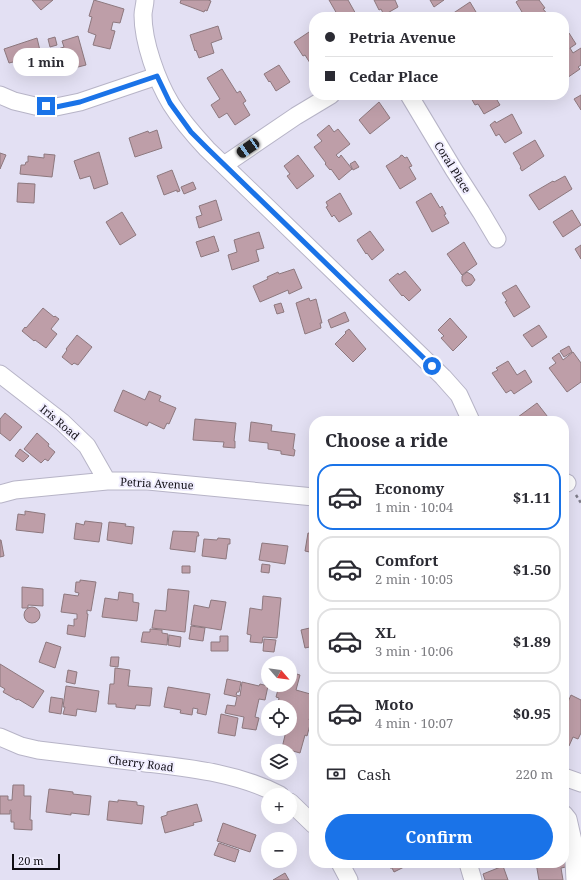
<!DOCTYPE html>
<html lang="en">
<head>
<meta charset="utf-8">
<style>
	body { margin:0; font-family:"Noto Serif",serif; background:#f2f2f3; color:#2b2b33; height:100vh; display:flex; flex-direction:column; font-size:15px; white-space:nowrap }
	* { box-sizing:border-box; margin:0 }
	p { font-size:13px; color:#7c7c81 }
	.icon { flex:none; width:22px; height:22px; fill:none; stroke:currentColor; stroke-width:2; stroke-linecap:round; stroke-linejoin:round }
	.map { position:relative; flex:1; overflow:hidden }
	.panel { position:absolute; left:309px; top:416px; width:260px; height:452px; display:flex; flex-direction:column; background:#fff; border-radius:16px; box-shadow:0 4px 16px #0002 }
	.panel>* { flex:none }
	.guide { position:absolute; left:309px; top:12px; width:260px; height:88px; border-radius:16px; box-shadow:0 4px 16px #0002; display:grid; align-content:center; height:88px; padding:0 16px; background:#fff }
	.needle { width:26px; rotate:118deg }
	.controls { position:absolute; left:261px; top:656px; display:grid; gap:8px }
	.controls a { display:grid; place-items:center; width:36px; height:36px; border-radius:50%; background:#fff; box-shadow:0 4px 16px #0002; font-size:20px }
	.scale { position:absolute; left:12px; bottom:10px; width:48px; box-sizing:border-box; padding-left:4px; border:2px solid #0f0d14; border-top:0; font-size:11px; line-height:14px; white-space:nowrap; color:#0f0d14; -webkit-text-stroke:3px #f0edfe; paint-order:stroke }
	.end { position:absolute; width:18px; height:18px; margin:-9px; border:5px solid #1a73e8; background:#fff; box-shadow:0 0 0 2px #fff }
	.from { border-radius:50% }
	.bubble { position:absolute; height:28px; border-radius:14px; background:#fff; box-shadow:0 4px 16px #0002; font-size:13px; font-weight:700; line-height:28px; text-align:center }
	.car { position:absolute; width:12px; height:24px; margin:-12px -6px; border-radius:5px; box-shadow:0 0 3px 1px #0007; background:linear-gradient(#222 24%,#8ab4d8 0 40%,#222 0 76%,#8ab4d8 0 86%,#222 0) }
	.guide b { display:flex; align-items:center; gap:14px; height:38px; font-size:15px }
	.guide b+b { border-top:1px solid #e1e1e2 }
	.guide i { width:10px; height:10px; background:#2b2b33 }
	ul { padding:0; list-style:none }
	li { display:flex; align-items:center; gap:12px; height:66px; margin:0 8px 6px; padding:0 8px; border:2px solid #e1e1e2; border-radius:16px }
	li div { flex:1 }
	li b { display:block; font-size:15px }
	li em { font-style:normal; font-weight:700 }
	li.selected { border-color:#1a73e8 }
	li>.icon { width:36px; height:36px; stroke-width:1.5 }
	h2 { padding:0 16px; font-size:18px; line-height:48px }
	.pay { display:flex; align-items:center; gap:10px; height:44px; padding:0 16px; font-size:15px }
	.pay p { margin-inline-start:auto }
	.cta { display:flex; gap:8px; margin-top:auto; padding:8px 16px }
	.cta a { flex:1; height:46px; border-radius:24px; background:#1a73e8; color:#fff; font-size:16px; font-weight:700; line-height:46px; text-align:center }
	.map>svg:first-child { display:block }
	.building { fill:#be9ea8; stroke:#8d787e }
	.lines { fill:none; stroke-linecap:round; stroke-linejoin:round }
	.minor-casing { stroke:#b7b4c7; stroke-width:19 }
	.path { stroke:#7c7a87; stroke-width:2.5; stroke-dasharray:3 3; stroke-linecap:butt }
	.minor { stroke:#fff; stroke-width:17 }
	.route { stroke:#1a73e8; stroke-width:5 }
	.labels { text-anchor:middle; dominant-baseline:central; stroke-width:4; stroke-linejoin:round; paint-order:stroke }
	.street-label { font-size:11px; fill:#0f0d14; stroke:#f0edfe }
</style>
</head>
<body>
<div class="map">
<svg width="581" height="880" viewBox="0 0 581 880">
	<rect width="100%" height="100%" fill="#e3e0f3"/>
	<path class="building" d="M32,0H53L41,10Z
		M94,0L124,9L120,23L113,22L111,30L115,31L110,49L93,45L96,35L88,32L92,17L89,16Z
		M181,0H208L211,1L207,11L205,10L204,12L180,3Z
		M329,0H348L357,16L354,17H333L337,14Z
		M374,0H395L398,7L384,15L381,9L379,10Z
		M430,0H444L434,7Z
		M519,0H539L545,8L543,9L550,17H525L516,2Z
		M470,2L479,17H454L452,14Z
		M218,26L222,39L211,43L214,53L199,58L196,50L195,51L190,35Z
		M309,32L314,39V60L310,63L305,55L303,56L294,42Z
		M569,33L576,44L570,48L573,53L581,48V65L578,67L580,69L564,80V37Z
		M78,36L86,65L74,68L73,64L57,69L52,51L64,47L62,41Z
		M55,37L57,45L50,47L48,39Z
		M37,38L43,63L33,66L31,58L14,63L13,62L9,63L4,49Z
		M279,65L290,82L276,91L270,81L269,82L264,74Z
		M222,69L237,93L240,91L246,101L243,103L250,115L235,125L227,113L219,118L211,105L220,99L207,78Z
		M475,95H494L500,105L484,114L478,104L475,105L471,98Z
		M581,95V110L574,99Z
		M379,102L390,118L370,134L359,120Z
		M512,114L522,133L505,143L499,134L496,136L490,125L495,121L496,123Z
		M329,125L334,132L338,129L350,144L336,155L339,158L341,155L352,169L339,180L331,169L330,170L325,164L326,163L314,147L322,141L317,135Z
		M157,130L162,148L135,157L129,138L148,131L149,133Z
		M535,140L544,156L522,171L520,168L521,167L513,153Z
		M99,152L108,184L94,189L90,176L80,179L74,161Z
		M0,153L6,155L0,169Z
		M44,154L55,155L52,177L20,174L21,165H25L26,162H28V156L44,158Z
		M298,155L314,176L297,189L287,176L290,174L284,166Z
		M402,155L405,158L407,157L412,166L409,167L416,179L400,189L386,166L400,157V156Z
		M355,161L359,167L353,170L350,164Z
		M172,170L180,191L177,192V190L164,195L157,176Z
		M565,176L572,189L539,210L529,195L553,181L554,182Z
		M193,182L196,189L184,194L181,187Z
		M18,183L35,184L34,203L17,202Z
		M340,193L352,214L339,222L334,215L332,217L326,207L328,206L326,202Z
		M431,193L440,208L442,206L446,214L444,215L449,223L432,232L416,202Z
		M216,200L222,220L199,228L196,217L202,215L199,206Z
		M572,210L581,225L563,237L553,222Z
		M122,212L136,235L120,245L106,222Z
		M370,231L384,250L372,260L367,253L366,254L357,240Z
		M259,232L264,248L256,250L259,261L232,270L228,255L237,252L234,240Z
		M214,236L219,251L201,257L196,242Z
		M464,242L477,264L462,275L447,254Z
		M581,245V259L575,249Z
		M294,269L302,288L289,294L288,290L260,302L253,286L268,279L267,277L278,272L279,274Z
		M405,271L421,290L409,301L403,295L402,296L389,280L398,273L399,275Z
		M467,272L472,275L475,280L471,285L466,286L462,281V276Z
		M516,285L530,307L514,317L505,302L507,301L502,293Z
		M309,298L310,301L316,299L322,323H320L321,328L305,334L296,303Z
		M281,303L284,312L277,314L274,305Z
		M43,308L54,317L55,316L59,319L51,329L57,334L46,348L35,340L34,341L22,331L25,327L26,328Z
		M345,312L349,321L331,328L328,320Z
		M450,318L467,337L453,351L441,338L444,336L438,330Z
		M539,325L547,337L532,347L523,335Z
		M349,329L366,349L353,362L335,344L346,333L345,332Z
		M77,335L92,347L78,365L74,363L72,365L62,357L67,350L66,349Z
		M569,346L572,352L564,357L560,351Z
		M573,352L581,363V382L567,392L549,368L556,363L552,358L559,353L563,360Z
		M508,361L517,375L525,370L532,382L514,394L511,390L506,393L492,373L498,370L496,368Z
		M123,390L145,400L149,391L161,396L159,401L176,408L169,424L167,423L164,429L149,422L147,426L114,411Z
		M537,403L551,421H521L518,417Z
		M5,413L22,427L10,441L0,433V419Z
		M195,419L236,423L234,441H235V448L223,447L224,442L193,440Z
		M251,422L272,425L271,431L295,434L293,449L295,450L294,456L281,454V451L268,449V443L249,441Z
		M37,433L49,444L48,446L55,452L48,461L45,459L41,463L24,449Z
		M20,449L29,456L23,462L15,456Z
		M25,511L45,514L43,533L16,530L18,514L25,515Z
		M85,521L102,523L99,542L74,539L76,523L84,525Z
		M109,522L126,524L125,526L134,527L132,544L107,540Z
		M173,531L198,532L199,536H197L195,552L170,549Z
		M308,533L314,534V553L305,551Z
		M218,538L230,539V544H228L226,559L202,556L204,539L217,540Z
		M0,540H1L4,556L0,557Z
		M262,543L288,546L285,564L259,560Z
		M262,564L270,565L269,573L261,572Z
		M182,566H190V573H182Z
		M80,580L96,582L91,611L87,610V614H88L85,637L67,634L68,625L74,626V619H77V614L61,612L64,594L78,596L79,593L75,592L76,582H80Z
		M22,587L43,589V606L28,605V608H22Z
		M168,589L189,591L185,632L152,628L155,610L166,611Z
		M119,592L133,594V602L139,603L137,621L102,617L105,598L118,600Z
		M263,596L281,598L277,638L263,637L262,643L250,642L251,635L247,634L250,608L262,610Z
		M211,600L226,602L221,630L191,625L194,605L209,608Z
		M24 615a8 8 0 1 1 16 0a8 8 0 1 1-16 0Z
		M191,626L205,628L203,641L189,639Z
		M314,627V646L305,648L301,630Z
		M150,629L162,630V633L168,634L167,645L141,642L143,632H150Z
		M169,635L181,637L180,647L168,645Z
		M220,636H228V651H211V642H220Z
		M264,639L276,640L274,652L263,651Z
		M46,642L61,647L55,668L39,662Z
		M111,657H119L118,667L110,666Z
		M0,664L44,691L33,708L18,699L17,700L3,692L5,689L0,686Z
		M115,668L130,670L128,686L152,688L150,706L136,705L135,709L116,707V704H108L110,684H114Z
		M68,670L77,672L75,684L66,682Z
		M290,672L300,675L296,690L314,695V703L309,720L311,721L307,736L305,735L300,753L282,748L286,731L283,730V729H290V707H277L279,698L276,697L279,686L290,685Z
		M227,679L241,682L239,692H237L236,695L240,696L242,682L259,686L260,684L268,686L265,700L259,699L255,717L259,718L256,730L242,728L244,717L225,713L227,705L235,706L237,697L224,694Z
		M66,686L99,691L96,712L77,709L76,716L63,714L65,707H63Z
		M168,687L210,694L206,715L197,713L198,709L193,708L192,715L180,713L181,710L164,707Z
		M571,695L581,700V733L578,739L573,737L569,746L564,743V704L566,701L568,702Z
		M51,697L63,699L61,714L49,712Z
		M221,714L238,718L235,736L218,733Z
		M13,785H24V796H31L30,820H32V830L14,829V822H11V810H10V814H0V796H8V800H12Z
		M49,789L73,792V794L91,796L89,815L71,813V815L46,812Z
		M118,800L137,802V805L144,806L142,824L107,820L109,801L118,802Z
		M197,804L202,821L193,823L194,825L165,833L161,817L167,815V812Z
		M223,823L256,835L250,852L217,841Z
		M219,843L239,850L235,862L214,855Z
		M569,856L571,866L561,868L563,880H539L536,863H564V857Z
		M388,863H412L394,872L392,868H390Z
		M503,866L508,880H485L483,874Z
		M285,873L289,880H273Z"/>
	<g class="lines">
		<defs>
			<path id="minor" d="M145,0C145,5 143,10 143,15C143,42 157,81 171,104C181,120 194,135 207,149L443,377L459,395L471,421
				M0,95L14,101L35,106L56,107L80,102L157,76
				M409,95L454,170L481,212L497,239
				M224,165L296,116L331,95
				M0,374L62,422L87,446L107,481
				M564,482L567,483
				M0,494L15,490L66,485L107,481H148L314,497
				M0,737L21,746L38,750C71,754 105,758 138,762C187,768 236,772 280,795
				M564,777L581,783
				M290,802L314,825
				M564,814L568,819L573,841L575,880
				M340,863L349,880
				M468,863L473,880"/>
		</defs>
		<use href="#minor" class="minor-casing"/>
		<path class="path" d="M576,495L581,503"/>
		<use href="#minor" class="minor"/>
	</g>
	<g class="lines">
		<path class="route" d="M46,106L56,107L80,102L157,76L170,103L191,132L208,149L432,366"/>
	</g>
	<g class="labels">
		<g class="street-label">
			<text transform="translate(453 167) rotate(58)">Coral Place</text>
			<text transform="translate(60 422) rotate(40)">Iris Road</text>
			<text transform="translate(157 483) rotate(3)">Petria Avenue</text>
			<text transform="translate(141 763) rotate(7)">Cherry Road</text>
		</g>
	</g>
</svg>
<div class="controls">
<a><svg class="needle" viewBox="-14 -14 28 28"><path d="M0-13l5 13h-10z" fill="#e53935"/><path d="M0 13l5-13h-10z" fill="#7c7c81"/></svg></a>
<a><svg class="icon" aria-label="locate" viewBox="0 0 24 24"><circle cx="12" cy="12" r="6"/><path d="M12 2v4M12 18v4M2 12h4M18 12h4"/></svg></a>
<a><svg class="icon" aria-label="layers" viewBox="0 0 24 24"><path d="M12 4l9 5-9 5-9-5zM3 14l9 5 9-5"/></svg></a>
<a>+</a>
<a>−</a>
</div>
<div class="scale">20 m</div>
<i class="end from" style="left:432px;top:366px"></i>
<i class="end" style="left:46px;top:106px"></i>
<div class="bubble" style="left:13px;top:48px;width:66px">1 min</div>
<i class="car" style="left:248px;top:148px;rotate:236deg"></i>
<div class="guide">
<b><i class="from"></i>Petria Avenue</b>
<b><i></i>Cedar Place</b>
</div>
<section class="panel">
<h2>Choose a ride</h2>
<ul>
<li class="selected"><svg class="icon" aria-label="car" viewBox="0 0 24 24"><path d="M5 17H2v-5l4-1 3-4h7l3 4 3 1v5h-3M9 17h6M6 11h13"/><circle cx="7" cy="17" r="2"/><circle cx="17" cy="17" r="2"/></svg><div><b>Economy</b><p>1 min · 10:04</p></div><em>$1.11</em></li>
<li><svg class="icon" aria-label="car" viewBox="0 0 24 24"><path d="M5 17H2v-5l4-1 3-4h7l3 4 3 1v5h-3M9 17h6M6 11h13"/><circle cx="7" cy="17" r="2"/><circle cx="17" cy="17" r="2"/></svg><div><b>Comfort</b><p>2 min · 10:05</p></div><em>$1.50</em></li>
<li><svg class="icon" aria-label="car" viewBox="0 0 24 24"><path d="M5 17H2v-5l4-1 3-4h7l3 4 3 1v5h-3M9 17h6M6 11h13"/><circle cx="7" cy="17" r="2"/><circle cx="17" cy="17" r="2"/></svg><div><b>XL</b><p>3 min · 10:06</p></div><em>$1.89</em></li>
<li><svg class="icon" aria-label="car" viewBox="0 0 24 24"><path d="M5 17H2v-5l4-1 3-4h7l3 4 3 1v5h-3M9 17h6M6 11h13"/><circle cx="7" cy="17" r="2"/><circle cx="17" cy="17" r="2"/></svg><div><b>Moto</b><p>4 min · 10:07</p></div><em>$0.95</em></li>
</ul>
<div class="pay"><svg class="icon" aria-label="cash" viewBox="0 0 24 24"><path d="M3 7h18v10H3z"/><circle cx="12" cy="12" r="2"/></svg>Cash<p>220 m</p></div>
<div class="cta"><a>Confirm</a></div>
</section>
</div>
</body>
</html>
